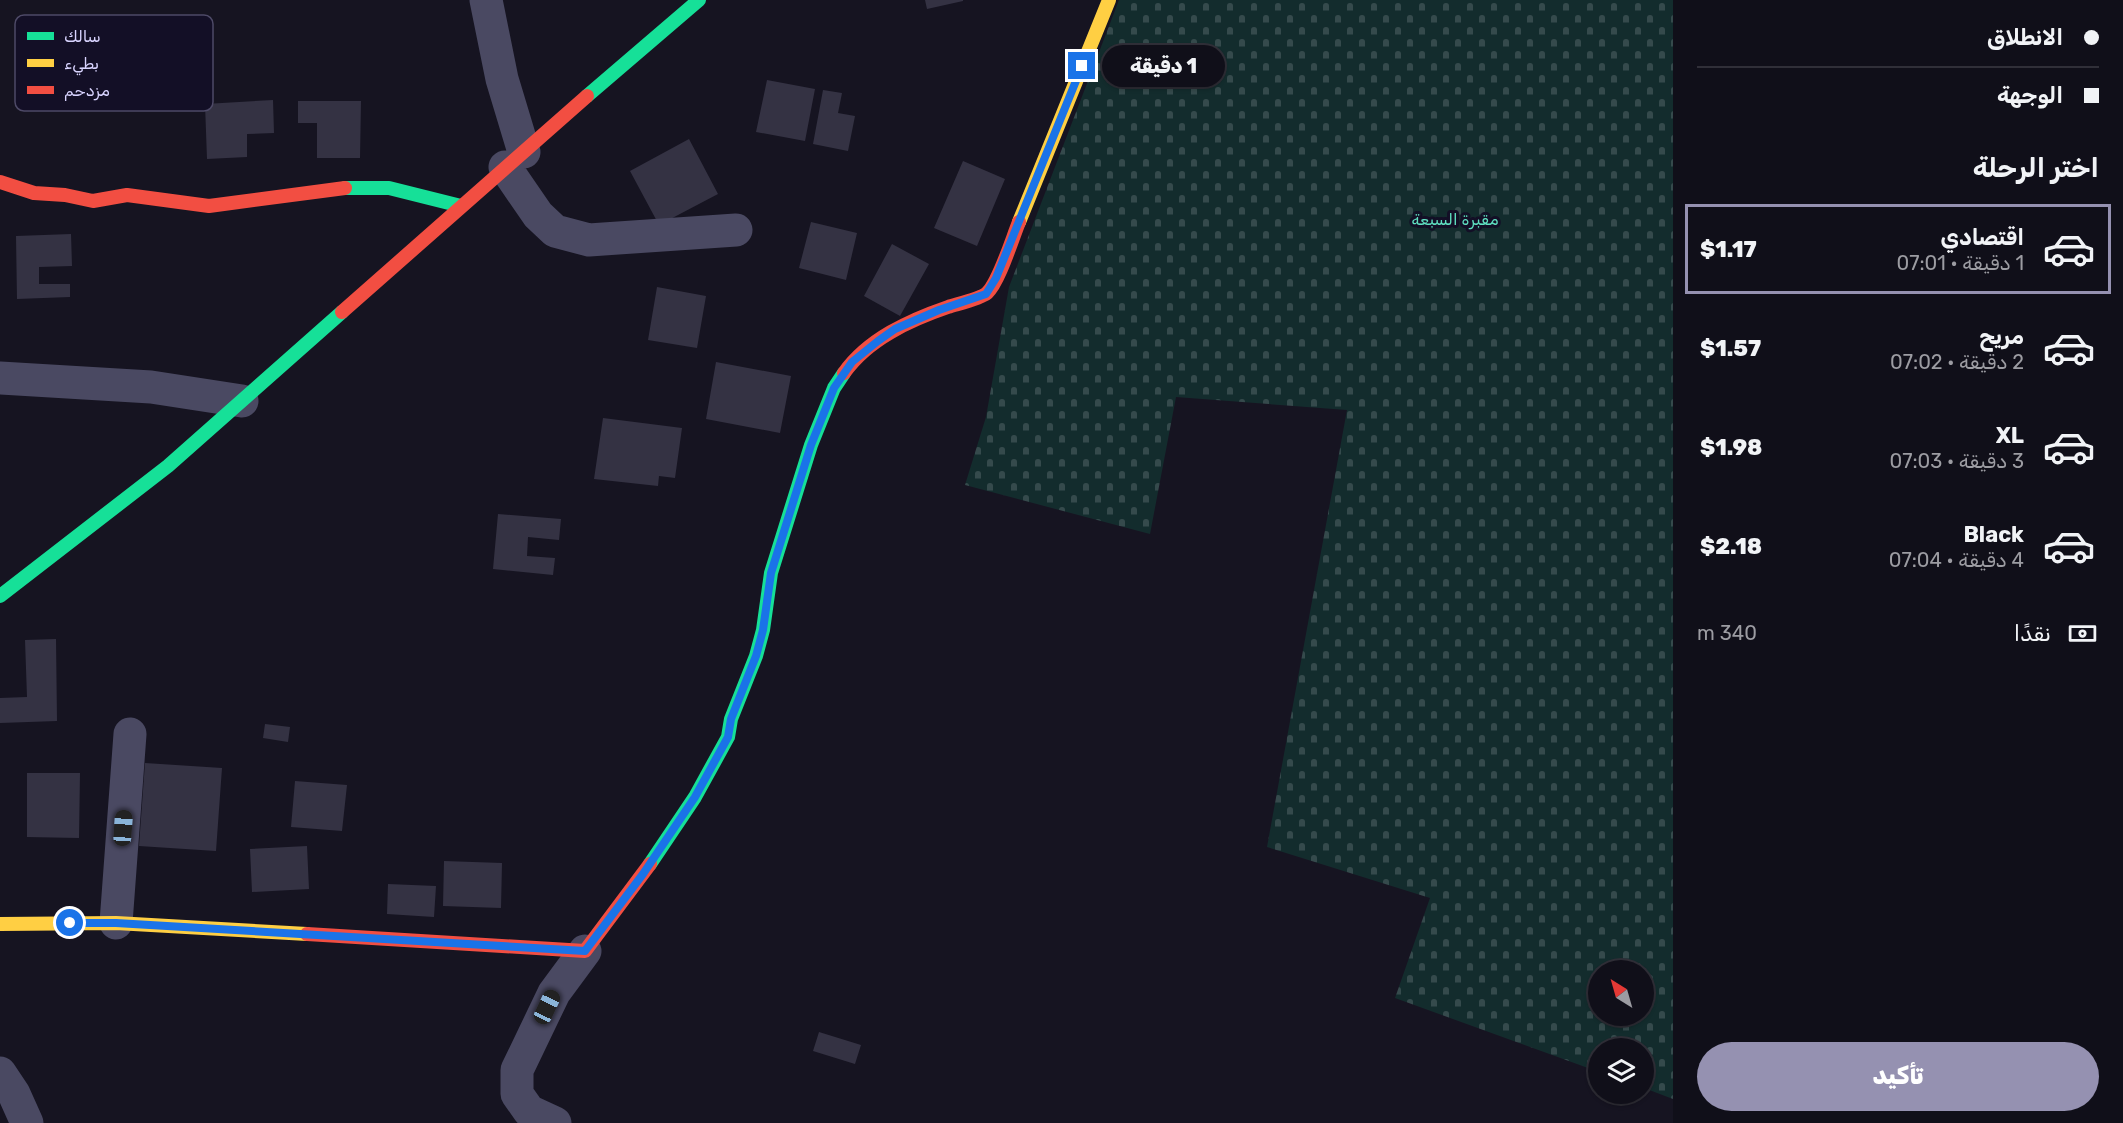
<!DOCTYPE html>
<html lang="ar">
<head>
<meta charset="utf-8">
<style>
	body { margin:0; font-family:Rubik,Cairo,sans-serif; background:#191822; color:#f1f3f6; direction:rtl; height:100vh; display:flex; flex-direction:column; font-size:22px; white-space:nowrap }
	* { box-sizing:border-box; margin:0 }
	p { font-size:20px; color:#9c9ca2 }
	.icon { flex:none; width:33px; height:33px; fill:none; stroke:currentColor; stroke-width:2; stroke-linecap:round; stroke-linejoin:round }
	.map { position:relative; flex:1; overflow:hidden; direction:ltr }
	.sheet { display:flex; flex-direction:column; background:#100f19; width:450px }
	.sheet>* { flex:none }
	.hud { display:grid; align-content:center; height:132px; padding:0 24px; background:#100f19 }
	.needle { width:39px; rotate:323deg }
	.controls { position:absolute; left:1588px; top:960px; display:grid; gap:12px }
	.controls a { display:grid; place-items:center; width:66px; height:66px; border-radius:50%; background:#100f19; box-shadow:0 2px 4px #0004,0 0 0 2px #302f38; font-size:30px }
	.end { position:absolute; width:27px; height:27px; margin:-14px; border:8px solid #1a73e8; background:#fff; box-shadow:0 0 0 3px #fff }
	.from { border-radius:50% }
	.bubble { position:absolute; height:42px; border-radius:21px; background:#100f19; box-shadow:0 2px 4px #0004,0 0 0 2px #302f38; font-size:20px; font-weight:800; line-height:42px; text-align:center; direction:rtl }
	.car { position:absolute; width:18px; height:36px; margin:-18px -9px; border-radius:8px; box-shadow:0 0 4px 2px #0007; background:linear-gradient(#222 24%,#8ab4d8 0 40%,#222 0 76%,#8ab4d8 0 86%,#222 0) }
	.hud b { display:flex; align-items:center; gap:21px; height:57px; font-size:22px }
	.hud b+b { border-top:2px solid #302f38 }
	.hud i { width:15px; height:15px; background:#f1f3f6 }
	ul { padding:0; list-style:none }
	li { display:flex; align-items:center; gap:18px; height:90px; margin:0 12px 9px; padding:0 12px; border:3px solid transparent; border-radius:0px }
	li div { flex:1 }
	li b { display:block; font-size:22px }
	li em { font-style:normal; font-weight:800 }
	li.selected { border-color:#9591b1 }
	li>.icon { width:54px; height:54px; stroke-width:1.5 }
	h2 { padding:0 24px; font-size:27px; line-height:72px }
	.pay { display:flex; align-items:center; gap:15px; height:66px; padding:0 24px; font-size:22px }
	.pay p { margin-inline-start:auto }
	.button { display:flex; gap:12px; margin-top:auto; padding:12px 24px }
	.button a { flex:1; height:69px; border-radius:36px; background:#9591b1; color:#fff; font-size:24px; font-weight:800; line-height:69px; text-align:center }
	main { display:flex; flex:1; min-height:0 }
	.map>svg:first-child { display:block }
	.cemetery { fill:url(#cemetery-stones); fill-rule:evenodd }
	.building { fill:#343243 }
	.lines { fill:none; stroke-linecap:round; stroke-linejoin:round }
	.street { stroke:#4a4962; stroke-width:33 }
	.fast { stroke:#16e098; stroke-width:14 }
	.slow { stroke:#ffcf43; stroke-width:14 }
	.jam { stroke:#f24e42; stroke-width:14 }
	.route { stroke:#1a73e8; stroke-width:8 }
	.labels { text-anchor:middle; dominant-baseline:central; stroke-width:6; stroke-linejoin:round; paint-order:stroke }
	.park-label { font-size:16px; fill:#5fe0c0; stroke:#130f26 }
	.key { fill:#130f26; stroke:#4e4a67; stroke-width:1.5 }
	.key-label { font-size:16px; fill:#d9d4ff }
</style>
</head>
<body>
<main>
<section class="sheet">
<div class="hud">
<b><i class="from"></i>الانطلاق</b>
<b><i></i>الوجهة</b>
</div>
<h2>اختر الرحلة</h2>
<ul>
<li class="selected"><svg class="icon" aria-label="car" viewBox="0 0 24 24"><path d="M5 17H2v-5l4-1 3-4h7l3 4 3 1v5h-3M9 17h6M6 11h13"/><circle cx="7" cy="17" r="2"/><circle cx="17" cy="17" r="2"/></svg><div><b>اقتصادي</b><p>1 دقيقة · 07:01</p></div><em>$1.17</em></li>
<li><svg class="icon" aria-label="car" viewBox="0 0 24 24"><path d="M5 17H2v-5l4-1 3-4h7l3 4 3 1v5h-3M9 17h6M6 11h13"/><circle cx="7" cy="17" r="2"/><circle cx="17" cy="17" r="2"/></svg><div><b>مريح</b><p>2 دقيقة · 07:02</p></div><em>$1.57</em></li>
<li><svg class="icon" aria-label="car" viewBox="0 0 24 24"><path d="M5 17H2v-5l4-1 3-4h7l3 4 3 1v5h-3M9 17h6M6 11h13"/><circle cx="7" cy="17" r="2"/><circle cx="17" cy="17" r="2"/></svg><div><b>XL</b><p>3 دقيقة · 07:03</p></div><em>$1.98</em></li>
<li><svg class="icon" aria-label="car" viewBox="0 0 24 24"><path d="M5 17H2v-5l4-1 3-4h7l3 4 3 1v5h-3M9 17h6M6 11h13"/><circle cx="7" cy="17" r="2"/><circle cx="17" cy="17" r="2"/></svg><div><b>Black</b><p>4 دقيقة · 07:04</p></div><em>$2.18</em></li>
</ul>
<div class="pay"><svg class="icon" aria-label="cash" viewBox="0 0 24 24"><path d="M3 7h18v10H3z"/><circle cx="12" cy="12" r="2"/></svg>نقدًا<p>340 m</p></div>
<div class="button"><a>تأكيد</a></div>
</section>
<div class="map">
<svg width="1673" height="1123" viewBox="0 0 1673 1123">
	<defs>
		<pattern id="cemetery-stones" width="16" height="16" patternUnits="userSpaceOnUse" patternTransform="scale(1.5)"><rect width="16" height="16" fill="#132c2d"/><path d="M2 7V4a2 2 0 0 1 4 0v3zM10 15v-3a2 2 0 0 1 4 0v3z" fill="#354a4c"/></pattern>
	</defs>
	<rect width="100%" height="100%" fill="#161421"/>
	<path class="cemetery" d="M1119,0H1673V1099L1644,1088V1048H1599V1072L1395,998L1430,898L1267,847L1347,410L1176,397L1150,534L965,485L986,417L1009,287ZM1599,970H1644V1016H1599Z"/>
	<path class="building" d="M925,0H963V1L927,9Z
		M767,80L815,89L805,141L756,132Z
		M823,90L842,93L838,113L855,116L848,151L813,144Z
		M273,100L274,133L247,134V157L207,159L205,104Z
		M298,101H361L360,158H317V123H298Z
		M689,139L718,194L659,225L630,171Z
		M963,161L1005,179L977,246L934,228Z
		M811,222L857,233L846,280L799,268Z
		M71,234L72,266L39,267V284H70V297L17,299L16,236Z
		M892,244L929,264L900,316L864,296Z
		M657,287L706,296L697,348L648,340Z
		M716,362L791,376L780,433L706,419Z
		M603,418L682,428L675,478L659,476L658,486L594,479Z
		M498,514L561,519L559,540L528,537L527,556L555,558L553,575L493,569Z
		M56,639L57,721L0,723V698L27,697L25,640Z
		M265,724L290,727L288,742L263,738Z
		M145,763L222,768L216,851L139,846Z
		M27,773H80L79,838L27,837Z
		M295,781L347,785L342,831L291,827Z
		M307,846L309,889L252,892L250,849Z
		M444,861L502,863L501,908L443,906Z
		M388,884L436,886L434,917L387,914Z
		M819,1032L861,1045L855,1064L813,1051Z"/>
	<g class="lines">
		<path class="street" d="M486,0L502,79L524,152
			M505,167L538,215L555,231L589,240L736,230
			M0,378L151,387L242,401
			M116,923L130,734
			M0,1073L14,1094L27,1123
			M555,1123L529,1111L517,1094V1070L554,993L585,951"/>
		<path class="fast" d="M587,96L699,0
			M345,188H389L461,206
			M0,596L168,466L342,312
			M650,864L695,797L728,737L731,719L756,656L763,630L771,573L811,445L834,388L844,373"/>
		<path class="slow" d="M1019,222L1109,0
			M0,924L116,923L307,934"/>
		<path class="jam" d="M0,182L34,193L65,195L93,201L127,195L209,206L345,188
			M342,312L587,96
			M844,373C868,339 910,320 948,307C957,304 980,299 987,293C999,282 1012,239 1019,222
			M307,934L585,951L650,864"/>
	</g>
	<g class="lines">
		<path class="route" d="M70,923H116L585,951L643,874L695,797L728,737L731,719L756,656L763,630L771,573L811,445L834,388L852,362L878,341L895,329L939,310L986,294L996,278L1082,66"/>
	</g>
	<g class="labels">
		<g class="park-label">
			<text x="1455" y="219">مقبرة السبعة</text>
		</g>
	</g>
	<rect x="15" y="15" width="198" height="96" rx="9" class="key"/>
	<rect x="27" y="32" width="27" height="8" fill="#16e098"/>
	<rect x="27" y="59" width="27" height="8" fill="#ffcf43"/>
	<rect x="27" y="86" width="27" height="8" fill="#f24e42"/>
	<g class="key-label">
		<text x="64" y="42">سالك</text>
		<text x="64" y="69">بطيء</text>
		<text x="64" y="96">مزدحم</text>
	</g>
</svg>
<div class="controls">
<a><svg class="needle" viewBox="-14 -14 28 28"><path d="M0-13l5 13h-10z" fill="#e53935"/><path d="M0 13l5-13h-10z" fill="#9c9ca2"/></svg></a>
<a><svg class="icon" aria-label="layers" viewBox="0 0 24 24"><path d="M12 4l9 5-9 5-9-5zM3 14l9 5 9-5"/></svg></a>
</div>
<i class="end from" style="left:70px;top:923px"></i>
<i class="end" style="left:1082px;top:66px"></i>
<div class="bubble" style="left:1102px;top:45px;width:123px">1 دقيقة</div>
<i class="car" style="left:123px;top:828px;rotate:4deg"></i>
<i class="car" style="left:547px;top:1007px;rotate:25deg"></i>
</div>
</main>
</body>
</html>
